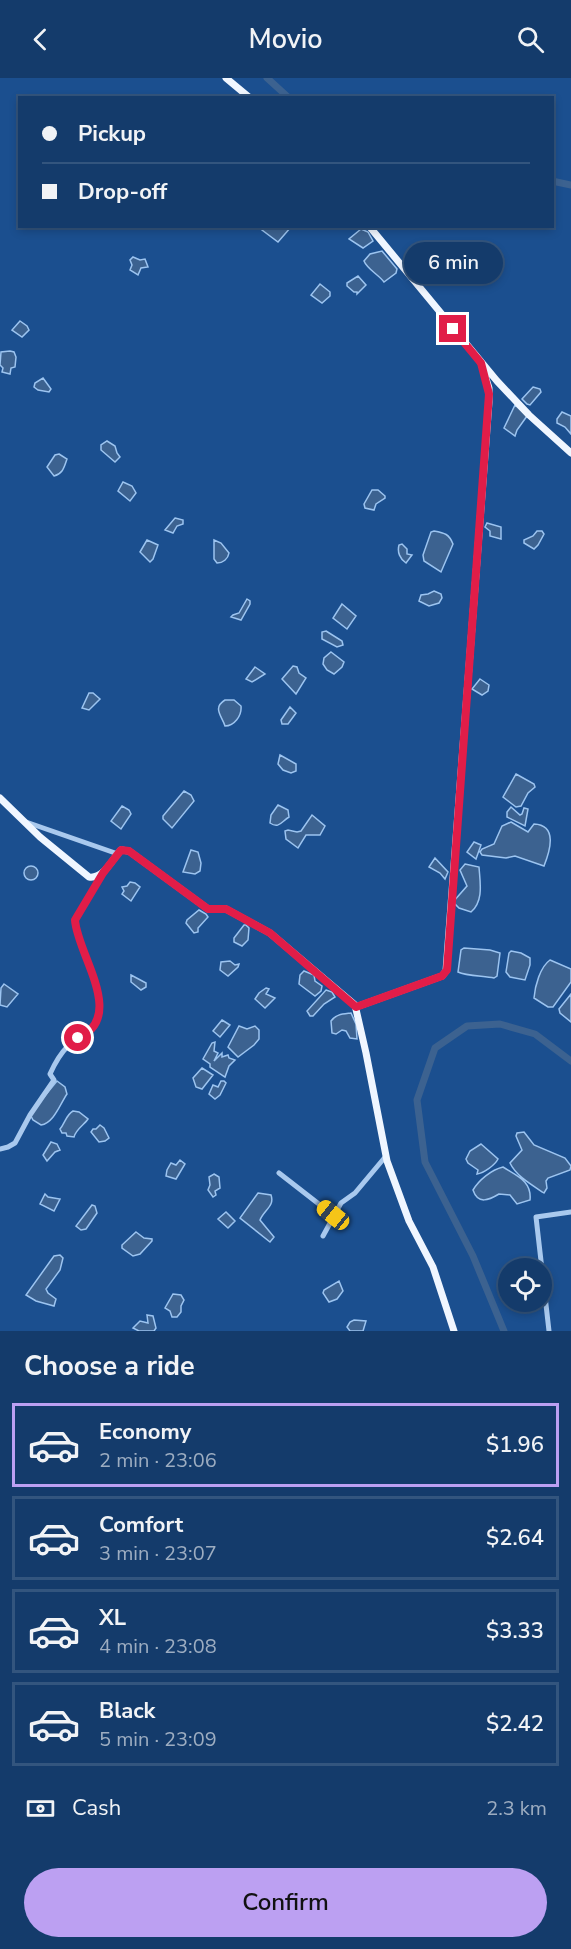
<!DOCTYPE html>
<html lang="en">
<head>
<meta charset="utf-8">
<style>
	body { margin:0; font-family:"Nunito Sans",sans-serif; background:#214673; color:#f1f3f6; height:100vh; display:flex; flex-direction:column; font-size:22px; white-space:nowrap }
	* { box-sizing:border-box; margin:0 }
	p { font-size:20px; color:#9dadc1 }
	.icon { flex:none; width:33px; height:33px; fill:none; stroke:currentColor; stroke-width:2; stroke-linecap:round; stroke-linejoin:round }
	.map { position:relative; height:1253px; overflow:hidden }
	.drawer { display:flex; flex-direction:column; background:#143b6b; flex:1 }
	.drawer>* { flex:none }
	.top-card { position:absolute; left:18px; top:18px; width:536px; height:132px; border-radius:0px; box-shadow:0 3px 9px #0003,0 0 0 2px #33557e; display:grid; align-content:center; height:132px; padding:0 24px; background:#143b6b }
	.buttons { position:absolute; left:498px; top:1180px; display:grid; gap:12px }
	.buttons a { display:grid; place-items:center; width:54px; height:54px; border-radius:50%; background:#143b6b; box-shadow:0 3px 9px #0003,0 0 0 2px #33557e; font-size:30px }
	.end { position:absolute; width:27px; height:27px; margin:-14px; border:8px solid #e11d48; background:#fff; box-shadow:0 0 0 3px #fff }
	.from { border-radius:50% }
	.bubble { position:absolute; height:42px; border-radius:21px; background:#143b6b; box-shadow:0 3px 9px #0003,0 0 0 2px #33557e; font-size:20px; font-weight:600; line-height:42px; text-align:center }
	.car { position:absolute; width:18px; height:36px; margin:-18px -9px; border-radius:8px; box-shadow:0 0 4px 2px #0007; background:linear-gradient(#f5c518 24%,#345 0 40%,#f5c518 0 76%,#345 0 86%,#f5c518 0) }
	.top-card b { display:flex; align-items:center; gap:21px; height:57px; font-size:22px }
	.top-card b+b { border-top:2px solid #33557e }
	.top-card i { width:15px; height:15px; background:#f1f3f6 }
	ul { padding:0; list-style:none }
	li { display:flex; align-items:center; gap:18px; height:84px; margin:0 12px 9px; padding:0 12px; border:3px solid #33557e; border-radius:0px }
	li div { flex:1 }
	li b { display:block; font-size:22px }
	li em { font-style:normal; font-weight:600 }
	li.current { border-color:#bca0f2 }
	li>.icon { width:54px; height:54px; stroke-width:1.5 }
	h2 { padding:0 24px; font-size:27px; line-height:72px }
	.pay { display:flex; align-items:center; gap:15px; height:66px; padding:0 24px; font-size:22px }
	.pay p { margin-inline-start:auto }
	.action { display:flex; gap:12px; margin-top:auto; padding:12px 24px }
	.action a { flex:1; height:69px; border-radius:36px; background:#bca0f2; color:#111; font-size:24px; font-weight:600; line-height:69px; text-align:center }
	header { display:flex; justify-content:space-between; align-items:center; height:78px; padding:0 24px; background:#143b6b; font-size:27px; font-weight:600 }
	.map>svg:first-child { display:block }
	.water { fill:#3c6290; stroke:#9cc4f0; stroke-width:1.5 }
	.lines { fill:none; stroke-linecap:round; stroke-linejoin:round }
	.river { stroke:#3c6290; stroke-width:7 }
	.minor { stroke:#a9c9ee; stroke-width:5 }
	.major { stroke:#f0f6ff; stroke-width:7 }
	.route { stroke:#e11d48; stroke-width:8 }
</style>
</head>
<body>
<header><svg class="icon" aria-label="back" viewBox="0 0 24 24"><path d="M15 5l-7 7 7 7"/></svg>Movio<svg class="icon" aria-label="search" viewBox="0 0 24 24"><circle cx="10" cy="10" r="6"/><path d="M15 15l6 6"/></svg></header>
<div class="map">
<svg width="571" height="1253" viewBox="0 0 571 1253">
	<rect width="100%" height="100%" fill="#1b4f8f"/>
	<path class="water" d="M258,149H291L278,164Z
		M361,151L368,154L373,163L363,170L349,161Z
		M382,173L397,191L396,195L384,204C379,197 367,191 364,183L370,176Z
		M133,179L140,182L145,181L148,189L141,190L138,197L130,192L132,187L130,182Z
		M358,198L366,207L357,216V214H354L347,208V205Z
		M320,206L330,214V218L322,225L311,217Z
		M20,243L27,248L29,252L22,259L12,252Z
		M10,273L14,274L16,279L15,289L11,290L10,296L2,294L3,290L0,287L1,274Z
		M43,300L51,311L49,314L38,312L34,309L35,305Z
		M533,309L540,311L541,314L530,327L527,326L522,321Z
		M515,327L527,338L517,352L515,358L504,350Z
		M562,334L571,338V356L565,349L557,345V341Z
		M107,363L115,368L117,375L120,379L115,384L101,372V367Z
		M59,376L67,381C64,389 63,396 54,398L47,389L55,377Z
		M123,404L132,408L136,415L130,423L118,413Z
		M372,412H378L385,418V420L376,426L374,432L365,430L364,426Z
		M175,440L183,442V446L177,448L173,455L165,452Z
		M487,445L501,449V461L490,458V453L485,449Z
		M434,453C445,455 449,456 453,466L441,494L424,483L423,477L431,454Z
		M537,453H542L544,456L538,467L534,471L524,465V462L533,458Z
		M147,462L158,467L153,481L150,484L140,474Z
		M214,462L221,465L229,475C228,481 223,485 217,485L214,481Z
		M402,466L407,471V476L412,477L406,485C400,481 397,474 399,467Z
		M434,513L441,516L442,520L439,525L429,528L419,523L421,517L428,516Z
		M247,521L250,523V526L241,542L231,539L233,537L239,535Z
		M342,526L356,538L347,551L333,540Z
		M326,553L342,563L343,567L337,569L322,561V554Z
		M331,574L344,584L342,589L334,596L327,592L323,586L324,580Z
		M293,588L297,589L299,595L306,600L296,616L282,601Z
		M255,589L265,596L252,604L246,601Z
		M480,601L489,607L488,613L482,617L472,611Z
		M89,615H93L100,621L89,632L82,630Z
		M225,622H234L241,628C242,638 234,648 225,648C222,638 212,630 225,622Z
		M290,629L296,635L288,646H282L281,642Z
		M280,677L296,686V693L291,695L283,692L278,686Z
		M516,696L534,706L535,709L528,715L521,728L516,729L503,719Z
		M184,713L191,717L194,723L172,750L163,741V738Z
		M278,727L288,732L289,739C281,744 279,751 270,745L271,737Z
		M122,728L129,732L131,736L121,751L111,743Z
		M511,729L520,737L522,736L524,730L528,731L525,748L507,739V734Z
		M312,737L325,748L320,757H306L298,770L286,761L285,753L288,752L297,754L301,753Z
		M511,744L528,754L534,746C558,747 550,773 544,788L515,778L506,780L482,777L480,774L482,771L494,766L502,748Z
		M474,764L481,767L476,781L467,774Z
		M191,772L198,774L201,785L200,793L195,796L183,794Z
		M435,780L448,794L445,801L440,795L429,789Z
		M465,786L479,789C480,804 484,823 471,834L459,830L453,824L467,808L460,792Z
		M24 795a7 7 0 1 1 14 0a7 7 0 1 1-14 0Z
		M130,804L135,805L140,809L131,823L122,816L124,813L122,809L127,808Z
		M199,832L206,836L208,839L198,850V854L194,855L186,845L187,842Z
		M244,847H246L249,850L248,862L242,868L234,864V860Z
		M464,870L490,872L500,875L497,898L494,900C484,898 466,898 458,894L461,872Z
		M511,873L521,875L530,880V887L525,902L510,899L506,894L509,875Z
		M550,882L571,891V904L553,929H548L534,920C535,908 540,889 550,882Z
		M230,883L235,887L239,886L238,889L228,898L220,892L221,884Z
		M304,893L314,897L315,903L322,908L321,913L315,918L299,906L300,897Z
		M131,897L146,905V909L141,912L131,904Z
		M4,906L18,916L7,929L0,927L1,910Z
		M266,910L269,911L266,916L275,920L265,930L255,921L259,915Z
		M326,912L332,914L335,919L324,926L313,938H310L307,933Z
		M571,916V944L560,935L559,931Z
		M351,935L356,946L357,961L350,960L346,953L342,952L336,956L332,955L331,943C336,936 343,936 351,935Z
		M222,942L230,947L220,959L213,953Z
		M239,948L247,951L255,948L259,952V961L254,967L238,979L228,969Z
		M215,964L214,973L218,975L214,983L222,975V979L228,977L229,980L235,982L229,988L225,999L210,989V986L203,981L212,965Z
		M202,990L213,997L202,1011L196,1009L193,1000Z
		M57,1003L65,1009L67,1016C60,1026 54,1045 41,1047L33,1042L30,1036Z
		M221,1003H224L226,1005L220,1017L215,1021L209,1016L213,1007L218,1009Z
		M73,1033L79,1034L88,1041C85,1046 76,1051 74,1059L67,1058L66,1055H62L60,1051C65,1045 66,1037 73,1033Z
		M100,1047L104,1050L109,1060L105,1063L99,1064L91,1054L93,1051H96Z
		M524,1054L534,1067L565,1080L571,1088L570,1092L548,1100L546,1103L547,1110L544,1115C532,1107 516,1098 510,1085L522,1072L516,1058L517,1055Z
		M51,1064L57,1066L60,1072L55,1074L47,1083L43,1077Z
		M481,1066L498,1081C495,1087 484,1095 477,1096L478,1092L468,1085L466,1081L470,1073Z
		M180,1082L185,1086L176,1101L166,1098L167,1092L171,1085L176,1087Z
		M503,1089C517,1098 532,1103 530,1122L517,1126L510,1117L499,1116C489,1122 478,1127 473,1112C479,1102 491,1092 503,1089Z
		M214,1096L219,1099L220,1110L215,1113L216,1117L213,1119L208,1112L210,1107L209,1099Z
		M258,1115L271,1117C275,1128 264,1132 260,1142L274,1159L270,1164L240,1140Z
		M45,1116L48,1119L60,1121L54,1133L40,1126Z
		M92,1127L95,1128L97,1135L86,1151L81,1152L76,1148Z
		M226,1134L235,1143L228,1150L218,1141Z
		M136,1154L144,1160L152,1161V1163L140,1176L133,1178L122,1170V1167Z
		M60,1177L63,1180L60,1192L46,1211L48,1215L56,1221L54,1228L36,1223L26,1217L54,1178Z
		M339,1203L343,1213L337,1221L329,1224L323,1215L324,1212Z
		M173,1216L181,1217L184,1222L181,1228V1234L177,1239H172L170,1233L165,1230Z
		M147,1237L153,1238L156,1250L154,1253H139L133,1250L140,1243L148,1245Z
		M354,1242L366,1243L363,1253H350L347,1249L350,1244Z"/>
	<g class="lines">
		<path class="river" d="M267,0L289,20
			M552,103L571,107
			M504,1253L473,1178L425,1084L417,1022L435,970L467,948L500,946L535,956L571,983"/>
		<path class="minor" d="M26,744L118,776
			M0,1071L8,1069L15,1065L30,1037L54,1002L50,996C54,987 61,975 68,968C77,959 89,957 96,945C111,920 77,869 75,842L102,796
			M279,1095L333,1137
			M323,1158L341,1125L355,1115L386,1078
			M549,1253L536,1139L571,1134"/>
		<path class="major" d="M226,0L250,20
			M369,148L497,303L529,337L571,375
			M0,720L40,759L89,799C104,801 112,781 121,772L129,773L208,831H226L270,855L355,927L366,975L387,1083L409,1143L433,1189L454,1253
			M356,929L442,898L446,893L489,324V310L481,285"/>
	</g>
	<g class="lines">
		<path class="route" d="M78,960C127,939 77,876 75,842L103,795L121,772L129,773L208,831H226L270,855L356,929L442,898L447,892L489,316L481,285L453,251"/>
	</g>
</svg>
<div class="buttons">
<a><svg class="icon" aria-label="locate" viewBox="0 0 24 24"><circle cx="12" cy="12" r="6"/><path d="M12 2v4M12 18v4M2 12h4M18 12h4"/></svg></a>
</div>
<i class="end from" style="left:78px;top:960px"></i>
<i class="end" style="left:453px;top:251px"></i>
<div class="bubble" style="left:404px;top:164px;width:99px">6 min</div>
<i class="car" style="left:333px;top:1137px;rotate:309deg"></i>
<div class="top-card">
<b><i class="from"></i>Pickup</b>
<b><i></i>Drop-off</b>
</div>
</div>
<section class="drawer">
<h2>Choose a ride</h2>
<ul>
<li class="current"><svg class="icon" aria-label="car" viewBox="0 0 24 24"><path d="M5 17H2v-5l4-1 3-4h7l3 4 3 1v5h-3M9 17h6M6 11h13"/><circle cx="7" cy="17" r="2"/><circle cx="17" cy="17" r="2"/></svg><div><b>Economy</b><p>2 min · 23:06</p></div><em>$1.96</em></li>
<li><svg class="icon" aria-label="car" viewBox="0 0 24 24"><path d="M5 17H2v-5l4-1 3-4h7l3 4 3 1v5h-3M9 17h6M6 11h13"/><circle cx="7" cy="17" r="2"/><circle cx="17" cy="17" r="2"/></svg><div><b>Comfort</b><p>3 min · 23:07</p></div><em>$2.64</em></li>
<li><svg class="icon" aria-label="car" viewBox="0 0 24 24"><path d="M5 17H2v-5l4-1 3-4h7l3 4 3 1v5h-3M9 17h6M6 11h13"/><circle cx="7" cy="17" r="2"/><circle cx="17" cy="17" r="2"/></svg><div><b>XL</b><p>4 min · 23:08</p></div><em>$3.33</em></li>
<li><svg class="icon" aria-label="car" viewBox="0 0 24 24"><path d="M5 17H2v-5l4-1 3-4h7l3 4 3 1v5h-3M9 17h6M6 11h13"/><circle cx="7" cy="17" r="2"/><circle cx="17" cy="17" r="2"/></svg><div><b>Black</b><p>5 min · 23:09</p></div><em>$2.42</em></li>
</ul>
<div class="pay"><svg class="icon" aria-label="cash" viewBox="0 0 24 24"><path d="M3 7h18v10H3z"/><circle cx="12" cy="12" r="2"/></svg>Cash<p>2.3 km</p></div>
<div class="action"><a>Confirm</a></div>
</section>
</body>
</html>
